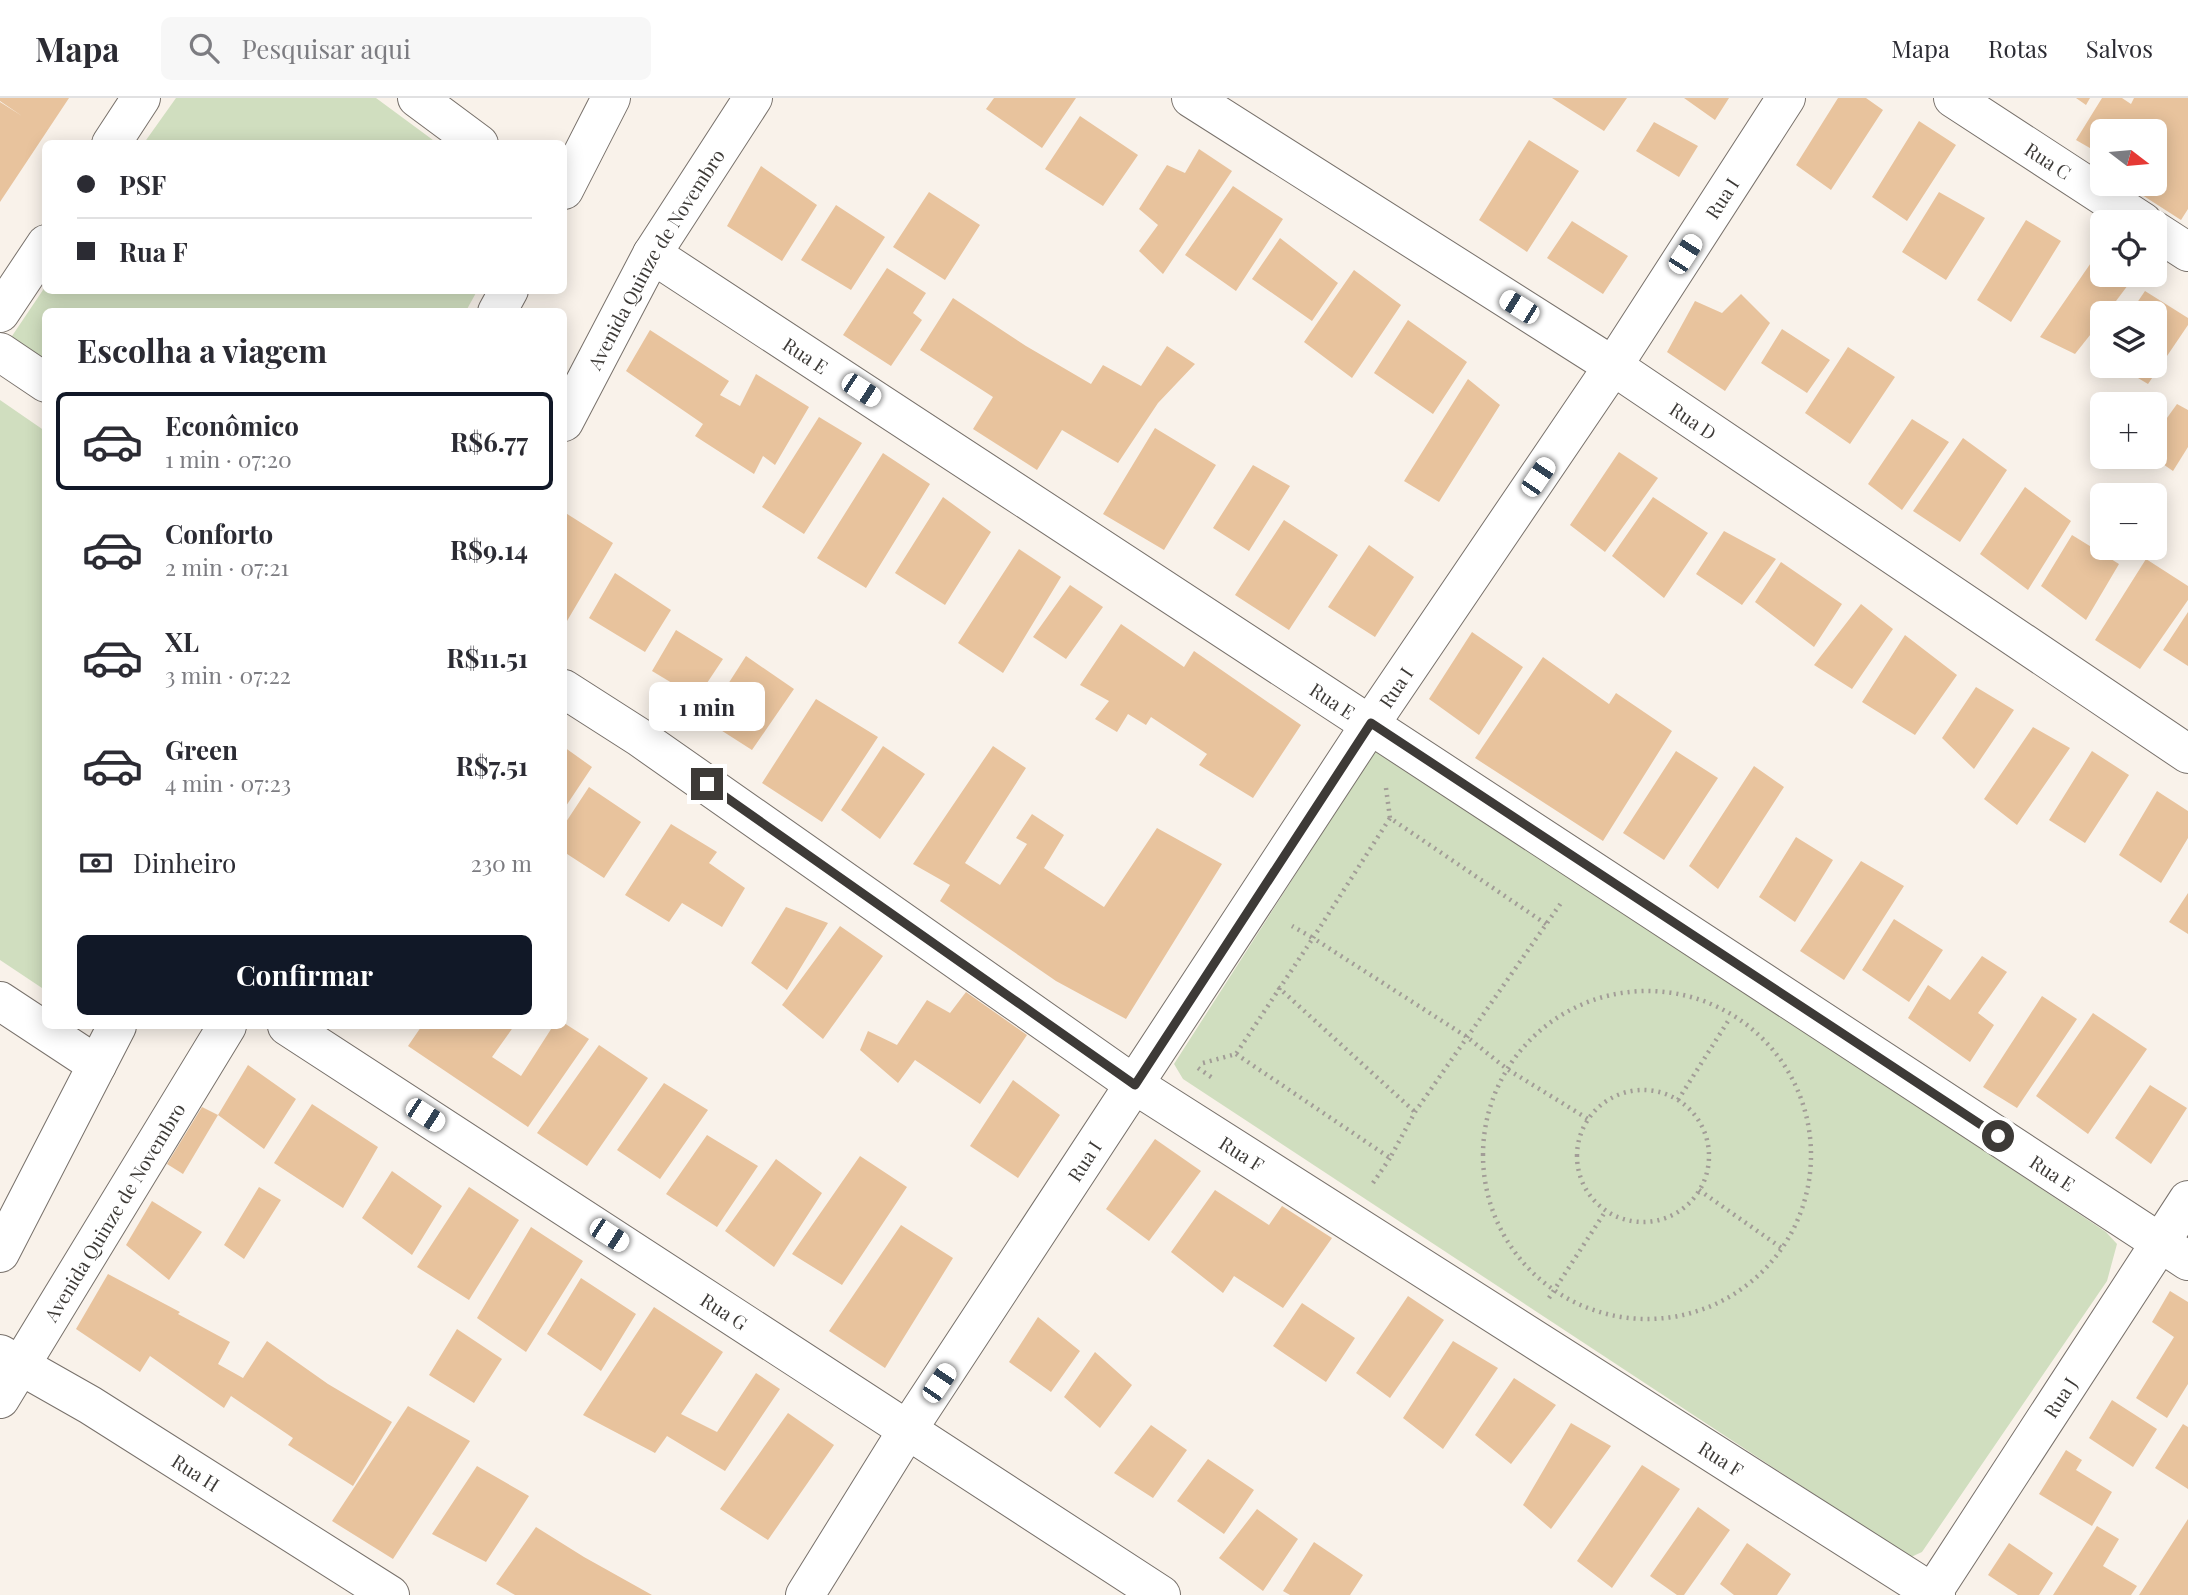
<!DOCTYPE html>
<html lang="pt">
<head>
<meta charset="utf-8">
<style>
	body { margin:0; font-family:"Playfair Display",serif; background:#f7f7f7; color:#2b2b33; height:100vh; display:flex; flex-direction:column; font-size:26px; white-space:nowrap }
	* { box-sizing:border-box; margin:0 }
	p { font-size:23px; color:#7c7c81 }
	.icon { flex:none; width:38px; height:38px; fill:none; stroke:currentColor; stroke-width:2; stroke-linecap:round; stroke-linejoin:round }
	.map { position:relative; flex:1; overflow:hidden }
	.side { position:absolute; left:42px; top:210px; width:525px; height:721px; display:flex; flex-direction:column; background:#fff; border-radius:10px; box-shadow:0 4px 18px #0003 }
	.side>* { flex:none }
	.hud { position:absolute; left:42px; top:42px; width:525px; height:154px; border-radius:10px; box-shadow:0 4px 18px #0003; display:grid; align-content:center; height:154px; padding:0 35px; background:#fff }
	.needle { width:46px; rotate:106deg }
	.buttons { position:absolute; left:2090px; top:21px; display:grid; gap:14px }
	.buttons a { display:grid; place-items:center; width:77px; height:77px; border-radius:10px; background:#fff; box-shadow:0 4px 18px #0003; font-size:35px }
	.end { position:absolute; width:32px; height:32px; margin:-16px; border:9px solid #3d3a37; background:#fff; box-shadow:0 0 0 4px #fff }
	.from { border-radius:50% }
	.bubble { position:absolute; height:49px; border-radius:10px; background:#fff; box-shadow:0 4px 18px #0003; font-size:23px; font-weight:700; line-height:49px; text-align:center }
	.car { position:absolute; width:21px; height:42px; margin:-21px -10px; border-radius:9px; box-shadow:0 0 5px 2px #0007; background:linear-gradient(#fff 24%,#345 0 40%,#fff 0 76%,#345 0 86%,#fff 0) }
	.hud b { display:flex; align-items:center; gap:24px; height:66px; font-size:26px }
	.hud b+b { border-top:2px solid #e1e1e2 }
	.hud i { width:18px; height:18px; background:#2b2b33 }
	ul { padding:0; list-style:none }
	li { display:flex; align-items:center; gap:21px; height:98px; margin:0 14px 10px; padding:0 21px; border:4px solid transparent; border-radius:10px }
	li div { flex:1 }
	li b { display:block; font-size:26px }
	li em { font-style:normal; font-weight:700 }
	li.active { border-color:#111827 }
	li>.icon { width:63px; height:63px; stroke-width:1.5 }
	h2 { padding:0 35px; font-size:32px; line-height:84px }
	.pay { display:flex; align-items:center; gap:18px; height:77px; padding:0 35px; font-size:26px }
	.pay p { margin-inline-start:auto }
	.primary-button { display:flex; gap:14px; margin-top:auto; padding:14px 35px }
	.primary-button a { flex:1; height:80px; border-radius:10px; background:#111827; color:#fff; font-size:28px; font-weight:700; line-height:80px; text-align:center }
	header { display:flex; align-items:center; gap:42px; box-sizing:border-box; height:98px; padding:0 35px; background:#fff; border-bottom:2px solid #e1e1e2 }
	header strong { font-size:33px }
	nav { display:flex; gap:38px; margin-inline-start:auto; font-size:24px }
	.search { width:490px; height:63px; background:#f7f7f7; display:flex; align-items:center; gap:18px; box-sizing:border-box; padding:0 24px; border-radius:10px; color:#7c7c81; font-size:26px }
	.map>svg:first-child { display:block }
	.green { fill:#d0debf }
	.building { fill:#e8c39d }
	.lines { fill:none; stroke-linecap:round; stroke-linejoin:round }
	.minor-casing { stroke:#78716b; stroke-width:40 }
	.secondary-casing { stroke:#78716b; stroke-width:40 }
	.path { stroke:#a29d97; stroke-width:4.5; stroke-dasharray:2 5; stroke-linecap:butt }
	.minor { stroke:#fff; stroke-width:38 }
	.secondary { stroke:#fff; stroke-width:38 }
	.route { stroke:#3d3a37; stroke-width:9 }
	.labels { text-anchor:middle; dominant-baseline:central; stroke-width:6; stroke-linejoin:round; paint-order:stroke }
	.street-label { font-size:19px; fill:#3d3a37; stroke:#fff }
</style>
</head>
<body>
<header>
<strong>Mapa</strong>
<div class="search"><svg class="icon" aria-label="search" viewBox="0 0 24 24"><circle cx="10" cy="10" r="6"/><path d="M15 15l6 6"/></svg>Pesquisar aqui</div>
<nav><a>Mapa</a><a>Rotas</a><a>Salvos</a></nav>
</header>
<div class="map">
<svg width="2188" height="1497" viewBox="0 0 2188 1497">
	<rect width="100%" height="100%" fill="#f9f2ea"/>
	<path class="green" d="M176,0H376L437,45H144Z
		M45,189L46,192L477,193L466,213L46,214L45,264L10,241Z
		M0,302L45,333V892L0,862Z
		M1376,651L1390,656L2106,1134L2117,1146L2107,1183L1922,1454L1911,1459L1882,1441L1183,981L1174,966Z"/>
	<path class="building" d="M0,0H69L0,104V4L22,18L0,3Z
		M994,0H1076L1042,50L986,11Z
		M1552,0H1627L1604,33Z
		M1684,0H1729L1715,22Z
		M1838,0H1866L1883,12L1831,92L1796,67Z
		M2076,0H2090L2086,7Z
		M2102,0H2122L2131,6L2134,0H2188V111L2181,122L2125,86H2154V33H2102V57L2076,42Z
		M1080,18L1138,57L1103,108L1045,71Z
		M1919,23L1956,47L1907,123L1872,99Z
		M1654,24L1698,48L1679,79L1636,53Z
		M1529,42L1579,73L1527,154L1479,122Z
		M1199,51L1232,73L1163,176L1139,153L1158,127L1139,111L1167,67L1185,75Z
		M761,68L817,107L782,163L727,128Z
		M1233,88L1283,121L1236,193L1185,157Z
		M929,94L980,127L945,182L893,149Z
		M1939,94L1985,120L1946,182L1902,154Z
		M836,107L885,139L851,192L801,162Z
		M2026,122L2061,143L2011,224L1977,202Z
		M1572,123L1628,158L1603,196L1547,160Z
		M1280,140L1338,185L1312,223L1252,181Z
		M2097,156L2102,159V177H2130L2134,179L2107,215H2102V222L2075,256L2040,239Z
		M887,170L926,195L913,215L922,222L891,268L843,237Z
		M1354,172L1401,207L1352,280L1304,244Z
		M2145,193L2188,220V227L2148,286L2118,268H2154V215H2130Z
		M1741,196L1770,225L1725,293L1667,254L1695,203L1722,215Z
		M953,200L1026,248L1091,286L1103,267L1141,288L1167,248L1195,266L1158,305L1118,365L1062,332L1037,372L973,331L993,299L920,252Z
		M1408,222L1467,264L1433,316L1374,275Z
		M1782,231L1830,262L1807,295L1761,265Z
		M650,232L729,283L720,297L740,308L756,276L809,309L775,367L763,358L754,376L695,338L703,326L626,273Z
		M1848,249L1895,279L1850,346L1805,315Z
		M1468,281L1500,307L1439,404L1404,383Z
		M2177,306L2188,312V349L2173,373L2154,360V338Z
		M819,319L862,345L804,436L762,409Z
		M1912,321L1949,344L1902,412L1868,386Z
		M1155,330L1216,367L1164,452L1103,416Z
		M1963,340L2007,372L1960,444L1913,413Z
		M1619,354L1658,380L1605,454L1570,427Z
		M883,355L930,386L866,490L817,460Z
		M1253,367L1290,388L1249,453L1213,430Z
		M2025,389L2071,423L2028,492L1980,456Z
		M943,399L991,434L945,507L895,475Z
		M1653,399L1708,435L1664,500L1612,458Z
		M564,414L613,445L567,523L564,521Z
		M1284,422L1338,457L1289,532L1235,497Z
		M1724,433L1776,461L1742,507L1696,476Z
		M2072,437L2119,466L2086,522L2041,488Z
		M1369,447L1414,479L1375,539L1328,509Z
		M1019,451L1061,479L1003,575L958,545Z
		M2146,461L2188,488V502L2140,571L2095,542Z
		M1781,464L1842,506L1814,549L1755,504Z
		M615,475L671,512L645,554L589,520Z
		M1070,487L1103,509L1066,561L1033,539Z
		M1861,506L1893,531L1852,591L1814,567Z
		M2188,514V568L2163,552Z
		M1121,526L1184,569L1194,553L1301,627L1253,700L1199,667L1207,656L1151,619L1146,627L1128,616L1117,634L1095,621L1109,603L1080,587Z
		M676,532L723,561L697,600L652,573Z
		M1472,534L1523,569L1479,637L1429,601Z
		M1905,537L1957,577L1915,637L1862,604Z
		M746,558L794,591L752,652L705,622Z
		M1543,559L1609,606L1616,595L1672,633L1603,743L1475,660Z
		M1976,589L2014,612L1974,671L1942,640Z
		M816,601L878,639L822,724L762,685Z
		M2033,629L2070,650L2017,727L1984,701Z
		M883,648L925,676L880,741L841,712Z
		M993,648L1026,670L965,765L1000,787L1027,746L1016,740L1032,716L1064,737L1044,770L1104,809L1157,730L1222,766L1126,921L1056,883L940,803L950,787L913,766Z
		M564,649L592,669L564,711Z
		M1676,653L1718,680L1664,762L1623,735Z
		M2092,653L2129,677L2085,745L2049,722Z
		M1754,668L1784,689L1718,791L1689,768Z
		M589,689L641,724L604,780L564,754V727Z
		M2157,693L2188,713V740L2161,785L2119,757Z
		M671,726L717,754L709,765L745,790L722,829L682,805L669,824L625,797Z
		M1796,739L1833,762L1795,824L1759,799Z
		M1861,763L1904,788L1844,882L1800,853Z
		M2188,795V836L2169,824Z
		M786,809L828,825L787,892L751,865Z
		M1894,821L1943,852L1909,904L1862,872Z
		M840,828L883,858L823,941L782,907Z
		M1982,858L2007,874L1978,915L1994,927L1970,964L1908,920L1928,887L1950,902Z
		M966,894L1027,937L980,1006L915,962L898,985L860,952L868,933L897,947L927,902L950,915Z
		M2042,898L2077,921L2017,1010L1983,989Z
		M2093,915L2147,951L2088,1036L2036,998Z
		M564,925L589,941L528,1029L408,948L421,929L418,928H514L492,959L521,978L553,928H564Z
		M599,947L648,980L587,1068L537,1035Z
		M248,967L296,1001L264,1051L218,1017Z
		M1013,982L1060,1017L1018,1080L970,1048Z
		M664,985L708,1012L660,1081L617,1052Z
		M2150,987L2187,1010L2151,1066L2115,1040Z
		M312,1006L378,1049L343,1110L274,1065Z
		M202,1009L218,1017L183,1076L167,1066Z
		M707,1037L758,1068L717,1129L666,1096Z
		M1155,1041L1201,1073L1149,1143L1106,1111Z
		M860,1058L907,1089L842,1187L792,1156Z
		M776,1061L822,1095L774,1169L725,1133Z
		M392,1073L442,1108L412,1157L362,1120Z
		M259,1089L281,1102L244,1161L224,1147Z
		M469,1089L519,1122L469,1202L417,1169Z
		M1215,1092L1269,1127L1282,1108L1332,1140L1283,1210L1234,1178L1223,1195L1171,1154Z
		M152,1103L202,1134L169,1182L126,1147Z
		M901,1127L953,1160L885,1270L829,1233Z
		M531,1129L583,1163L526,1254L477,1220Z
		M108,1176L180,1214L178,1216L230,1244L218,1266L243,1280L267,1243L328,1286L392,1324L353,1388L288,1347L293,1340L231,1298L224,1310L150,1258L140,1274L76,1231Z
		M581,1180L636,1216L601,1273L547,1236Z
		M2170,1193L2188,1204V1286L2167,1320L2136,1300L2174,1239L2152,1224Z
		M1408,1198L1444,1222L1390,1300L1356,1275Z
		M1302,1205L1355,1240L1326,1284L1273,1248Z
		M654,1209L723,1254L681,1316L717,1334L756,1275L780,1291L725,1373L667,1338L655,1355L583,1317Z
		M1038,1219L1080,1253L1051,1294L1009,1264Z
		M457,1231L502,1261L474,1305L429,1277Z
		M1453,1243L1498,1270L1443,1351L1403,1320Z
		M1095,1254L1132,1287L1100,1330L1064,1299Z
		M1514,1280L1556,1307L1511,1366L1475,1337Z
		M2112,1302L2157,1331L2133,1369L2089,1340Z
		M408,1308L470,1343L393,1461L332,1423Z
		M788,1315L834,1347L768,1442L720,1411Z
		M1571,1325L1611,1348L1551,1431L1523,1407Z
		M2183,1326L2188,1329V1391L2155,1370Z
		M1151,1327L1187,1352L1153,1400L1114,1375Z
		M2066,1352L2082,1362L2076,1372L2112,1394L2092,1428L2039,1396Z
		M1208,1361L1254,1392L1224,1436L1177,1403Z
		M1642,1367L1680,1391L1612,1490L1577,1463Z
		M477,1368L529,1398L486,1464L432,1436Z
		M1698,1409L1730,1432L1684,1497H1677L1650,1478Z
		M1257,1411L1298,1441L1263,1493L1219,1460Z
		M2188,1421V1497H2139Z
		M2097,1428L2119,1441L2103,1468L2137,1488L2131,1497H2053Z
		M536,1429L584,1459L652,1497H515L496,1486Z
		M1314,1444L1363,1477L1350,1497H1290L1283,1493Z
		M1747,1445L1791,1476L1777,1497H1734L1720,1486Z
		M2009,1445L2053,1475L2039,1497H2018L1988,1477Z"/>
	<g class="lines">
		<defs>
			<g id="minor">
				<path d="M417,0L479,46"/>
				<path id="s1" d="M1191,0L1613,268L2188,656"/>
				<path id="s2" d="M1953,0L2143,124"/>
				<path d="M111,46L141,0"/>
				<path d="M2154,132L2188,154"/>
				<path id="s3" d="M652,156L2188,1163"/>
				<path d="M0,215L46,146"/>
				<path d="M0,254L46,285"/>
				<path id="s4" d="M564,591L639,639L1135,987L1936,1497"/>
				<path d="M0,903L97,967"/>
				<path id="s5" d="M287,928L1161,1497"/>
				<path id="s6" d="M0,1256L90,1307L390,1497"/>
				<path id="s7" d="M805,1497L908,1331L1371,625L1613,268L1786,0"/>
				<path id="s8" d="M1931,1497L2188,1102"/>
			</g>
			<g id="secondary">
				<path d="M564,92L611,0"/>
				<path d="M497,214L509,192"/>
				<path id="s9" d="M564,324L652,156L753,0"/>
				<path d="M0,1155L117,928"/>
				<path id="s10" d="M0,1301L227,928"/>
			</g>
		</defs>
		<use href="#minor" class="minor-casing"/>
		<use href="#secondary" class="secondary-casing"/>
		<path class="path" d="M1386,690L1390,720
			M1546,826L1390,720L1313,840L1467,939L1507,971L1588,1021
			M1278,889L1415,1014
			M1483 1057a164 164 0 1 1 328 0a164 164 0 1 1-328 0Z
			M1236,956L1390,1060L1415,1014L1561,805
			M1203,965L1236,956L1313,840L1292,828
			M1198,970L1214,981
			M1577 1058a66 66 0 1 1 132 0a66 66 0 1 1-132 0Z
			M1678,1002L1730,920
			M1373,1085L1390,1060
			M1699,1092L1783,1151
			M1549,1200L1605,1114"/>
		<use href="#minor" class="minor"/>
		<use href="#secondary" class="secondary"/>
	</g>
	<g class="lines">
		<path class="route" d="M707,686L1135,987L1371,625L1998,1038"/>
	</g>
	<g class="labels">
		<g class="street-label">
			<text stroke="none"><textPath href="#s2" startOffset="114">Rua C</textPath></text>
			<text stroke="none"><textPath href="#s7" startOffset="1671">Rua I</textPath></text>
			<text stroke="none"><textPath href="#s9" startOffset="187">Avenida Quinze de Novembro</textPath></text>
			<text stroke="none"><textPath href="#s3" startOffset="184">Rua E</textPath></text>
			<text stroke="none"><textPath href="#s1" startOffset="597">Rua D</textPath></text>
			<text stroke="none"><textPath href="#s7" startOffset="1083">Rua I</textPath></text>
			<text stroke="none"><textPath href="#s3" startOffset="814">Rua E</textPath></text>
			<text stroke="none"><textPath href="#s4" startOffset="822">Rua F</textPath></text>
			<text stroke="none"><textPath href="#s7" startOffset="516">Rua I</textPath></text>
			<text stroke="none"><textPath href="#s3" startOffset="1675">Rua E</textPath></text>
			<text stroke="none"><textPath href="#s10" startOffset="219">Avenida Quinze de Novembro</textPath></text>
			<text stroke="none"><textPath href="#s5" startOffset="522">Rua G</textPath></text>
			<text stroke="none"><textPath href="#s8" startOffset="236">Rua J</textPath></text>
			<text stroke="none"><textPath href="#s4" startOffset="1390">Rua F</textPath></text>
			<text stroke="none"><textPath href="#s6" startOffset="229">Rua H</textPath></text>
		</g>
	</g>
</svg>
<div class="buttons">
<a><svg class="needle" viewBox="-14 -14 28 28"><path d="M0-13l5 13h-10z" fill="#e53935"/><path d="M0 13l5-13h-10z" fill="#7c7c81"/></svg></a>
<a><svg class="icon" aria-label="locate" viewBox="0 0 24 24"><circle cx="12" cy="12" r="6"/><path d="M12 2v4M12 18v4M2 12h4M18 12h4"/></svg></a>
<a><svg class="icon" aria-label="layers" viewBox="0 0 24 24"><path d="M12 4l9 5-9 5-9-5zM3 14l9 5 9-5"/></svg></a>
<a>+</a>
<a>−</a>
</div>
<i class="end from" style="left:1998px;top:1038px"></i>
<i class="end" style="left:707px;top:686px"></i>
<div class="bubble" style="left:649px;top:584px;width:116px">1 min</div>
<i class="car" style="left:1685px;top:156px;rotate:33deg"></i>
<i class="car" style="left:1519px;top:209px;rotate:302deg"></i>
<i class="car" style="left:861px;top:292px;rotate:123deg"></i>
<i class="car" style="left:1538px;top:379px;rotate:34deg"></i>
<i class="car" style="left:425px;top:1017px;rotate:123deg"></i>
<i class="car" style="left:609px;top:1137px;rotate:123deg"></i>
<i class="car" style="left:939px;top:1285px;rotate:34deg"></i>
<div class="hud">
<b><i class="from"></i>PSF</b>
<b><i></i>Rua F</b>
</div>
<section class="side">
<h2>Escolha a viagem</h2>
<ul>
<li class="active"><svg class="icon" aria-label="car" viewBox="0 0 24 24"><path d="M5 17H2v-5l4-1 3-4h7l3 4 3 1v5h-3M9 17h6M6 11h13"/><circle cx="7" cy="17" r="2"/><circle cx="17" cy="17" r="2"/></svg><div><b>Econômico</b><p>1 min · 07:20</p></div><em>R$6.77</em></li>
<li><svg class="icon" aria-label="car" viewBox="0 0 24 24"><path d="M5 17H2v-5l4-1 3-4h7l3 4 3 1v5h-3M9 17h6M6 11h13"/><circle cx="7" cy="17" r="2"/><circle cx="17" cy="17" r="2"/></svg><div><b>Conforto</b><p>2 min · 07:21</p></div><em>R$9.14</em></li>
<li><svg class="icon" aria-label="car" viewBox="0 0 24 24"><path d="M5 17H2v-5l4-1 3-4h7l3 4 3 1v5h-3M9 17h6M6 11h13"/><circle cx="7" cy="17" r="2"/><circle cx="17" cy="17" r="2"/></svg><div><b>XL</b><p>3 min · 07:22</p></div><em>R$11.51</em></li>
<li><svg class="icon" aria-label="car" viewBox="0 0 24 24"><path d="M5 17H2v-5l4-1 3-4h7l3 4 3 1v5h-3M9 17h6M6 11h13"/><circle cx="7" cy="17" r="2"/><circle cx="17" cy="17" r="2"/></svg><div><b>Green</b><p>4 min · 07:23</p></div><em>R$7.51</em></li>
</ul>
<div class="pay"><svg class="icon" aria-label="cash" viewBox="0 0 24 24"><path d="M3 7h18v10H3z"/><circle cx="12" cy="12" r="2"/></svg>Dinheiro<p>230 m</p></div>
<div class="primary-button"><a>Confirmar</a></div>
</section>
</div>
</body>
</html>
